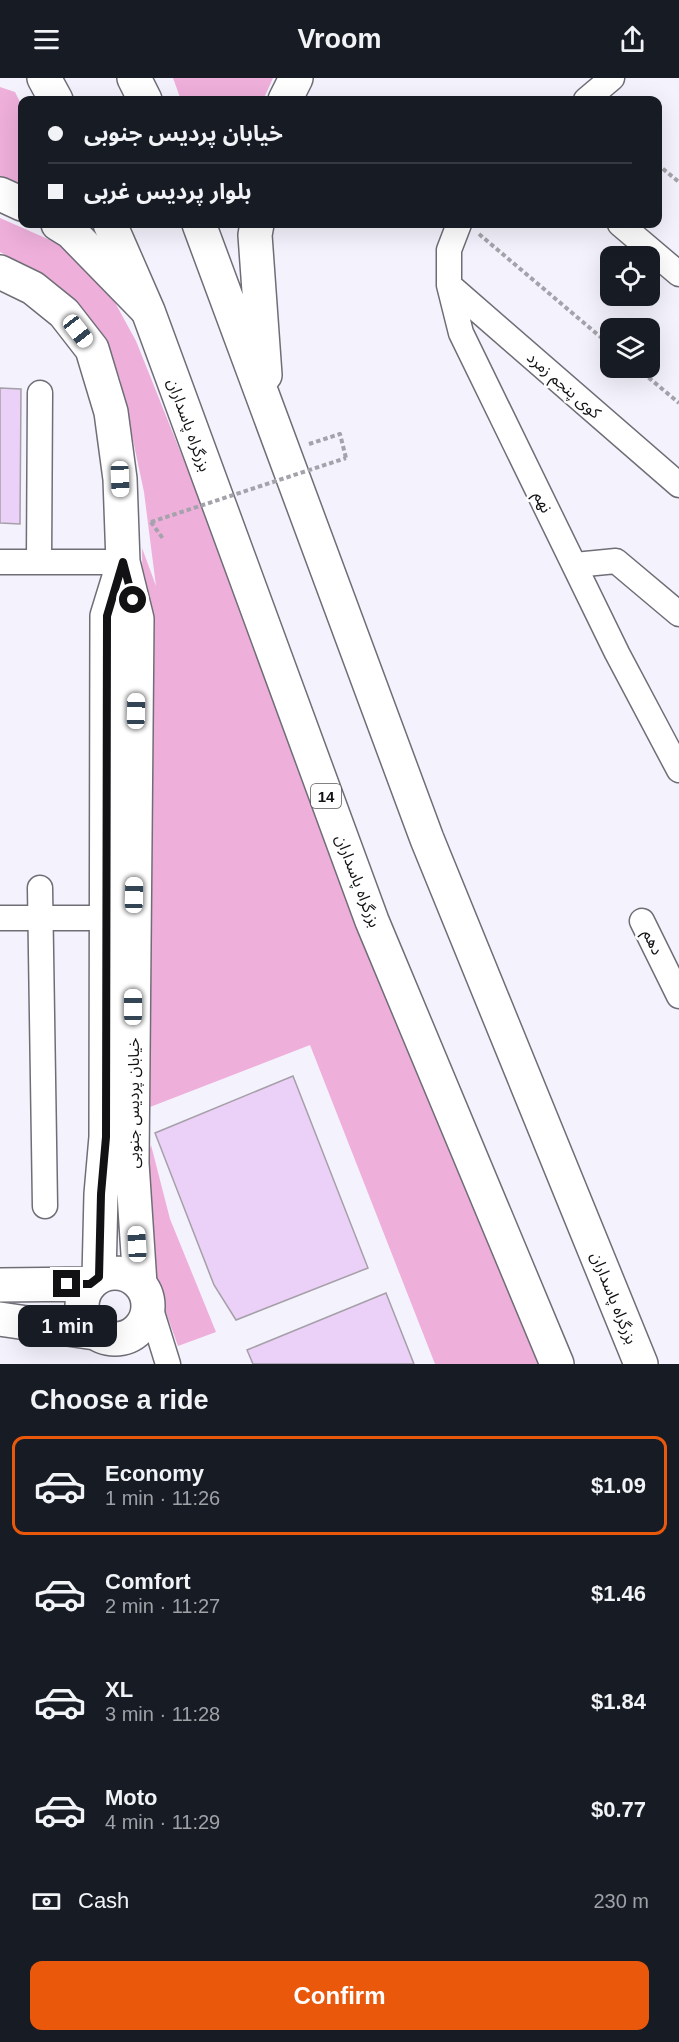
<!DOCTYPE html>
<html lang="en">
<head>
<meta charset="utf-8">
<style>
	body { margin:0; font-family:Helvetica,"Noto Sans Arabic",sans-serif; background:#242831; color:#f1f3f6; height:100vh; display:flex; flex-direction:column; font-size:22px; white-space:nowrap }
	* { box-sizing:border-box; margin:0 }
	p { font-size:20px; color:#9ea1a6 }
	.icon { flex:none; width:33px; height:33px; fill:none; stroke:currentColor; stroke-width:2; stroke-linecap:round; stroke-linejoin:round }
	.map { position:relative; height:1286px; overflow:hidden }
	.sheet { display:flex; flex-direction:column; background:#171b24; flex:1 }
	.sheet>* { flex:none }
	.guide { position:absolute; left:18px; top:18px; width:644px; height:132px; border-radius:12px; box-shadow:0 6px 24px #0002; display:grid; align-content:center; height:132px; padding:0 30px; background:#171b24 }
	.tools { position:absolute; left:600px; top:168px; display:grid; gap:12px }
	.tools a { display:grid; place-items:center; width:60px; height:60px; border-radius:12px; background:#171b24; box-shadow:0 6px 24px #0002; font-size:30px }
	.end { position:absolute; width:27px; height:27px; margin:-14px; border:8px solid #121215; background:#fff; box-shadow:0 0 0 3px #fff }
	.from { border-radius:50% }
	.bubble { position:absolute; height:42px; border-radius:12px; background:#171b24; box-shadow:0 6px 24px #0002; font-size:20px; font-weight:700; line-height:42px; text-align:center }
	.car { position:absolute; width:18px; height:36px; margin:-18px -9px; border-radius:8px; box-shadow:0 0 4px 2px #0007; background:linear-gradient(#fff 24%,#345 0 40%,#fff 0 76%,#345 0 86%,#fff 0) }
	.guide b { display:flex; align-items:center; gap:21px; height:57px; font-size:22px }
	.guide b+b { border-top:2px solid #363941 }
	.guide i { width:15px; height:15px; background:#f1f3f6 }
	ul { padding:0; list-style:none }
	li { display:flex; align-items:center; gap:18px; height:99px; margin:0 12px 9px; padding:0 18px; border:3px solid transparent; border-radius:12px }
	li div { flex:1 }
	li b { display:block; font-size:22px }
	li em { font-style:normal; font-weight:700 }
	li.on { border-color:#ea580c }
	li>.icon { width:54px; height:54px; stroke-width:1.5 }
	h2 { padding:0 30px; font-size:27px; line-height:72px }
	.pay { display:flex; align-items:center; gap:15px; height:66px; padding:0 30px; font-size:22px }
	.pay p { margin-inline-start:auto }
	.primary-button { display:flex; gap:12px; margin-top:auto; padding:12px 30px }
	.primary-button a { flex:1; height:69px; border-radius:12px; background:#ea580c; color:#fff; font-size:24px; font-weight:700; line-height:69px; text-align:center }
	header { display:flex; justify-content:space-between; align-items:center; height:78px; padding:0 30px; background:#171b24; font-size:27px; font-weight:700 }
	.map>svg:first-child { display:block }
	.green { fill:#eeafdb }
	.building { fill:#ebd0f7; stroke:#a59fa7; stroke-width:1.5 }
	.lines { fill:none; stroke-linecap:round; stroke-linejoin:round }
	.street-casing { stroke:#6f6e77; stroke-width:27 }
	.secondary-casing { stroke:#6f6e77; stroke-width:36 }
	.highway-casing { stroke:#6f6e77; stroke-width:36 }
	.path { stroke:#a4a3ab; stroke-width:4; stroke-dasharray:4.5 3; stroke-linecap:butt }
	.street { stroke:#fff; stroke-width:24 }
	.secondary { stroke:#fff; stroke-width:33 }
	.highway { stroke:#fff; stroke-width:33 }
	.path-bridge { stroke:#a4a3ab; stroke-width:4; stroke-dasharray:4.5 3; stroke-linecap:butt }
	.route { stroke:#121215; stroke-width:8 }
	.labels { text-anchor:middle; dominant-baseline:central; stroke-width:5; stroke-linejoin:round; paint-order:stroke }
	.shield { fill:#fff; stroke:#59595b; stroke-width:1.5 }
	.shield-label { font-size:15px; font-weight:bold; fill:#121215 }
	.street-label { font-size:16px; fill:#121215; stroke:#fff }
</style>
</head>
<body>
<header><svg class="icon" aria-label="menu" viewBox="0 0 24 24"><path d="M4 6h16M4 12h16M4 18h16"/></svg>Vroom<svg class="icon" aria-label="share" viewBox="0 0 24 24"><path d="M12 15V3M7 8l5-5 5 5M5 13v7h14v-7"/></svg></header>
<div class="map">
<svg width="679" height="1286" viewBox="0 0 679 1286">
	<rect width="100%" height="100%" fill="#f4f2fc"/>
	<path class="green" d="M173,0H273L263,22H181Z
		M0,9L15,14L22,28V112L0,106Z
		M0,140L66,169L106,208L136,263L546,1286H435L310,967L150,1029L142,470L156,508L144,414L120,301L97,249L37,194L0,174Z
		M151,1067L170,1141L216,1254L178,1268L152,1196L147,1084Z"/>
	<path class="building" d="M0,310L21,311L20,446L0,445Z
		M293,998L368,1190L236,1242L214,1207L155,1055Z
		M386,1215L414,1286H253L247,1272Z"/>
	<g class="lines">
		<defs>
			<path id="street" d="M586,22L612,0
				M459,146L449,172V207L461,255L617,575L679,692
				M620,146L679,196
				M449,207L679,407
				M0,484H123
				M39,484L40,315
				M575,487L616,483L679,536
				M40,810L45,1128
				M0,840H106
				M642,843L679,918
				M149,1225L168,1286"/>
			<path id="secondary" d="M0,116L22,126
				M58,146L71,154L147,232
				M0,194L33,210L64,235L92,271L111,334L120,401L123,484L137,541L132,1085L140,1206
				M82 1228a33 33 0 1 1 66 0a33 33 0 1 1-66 0Z
				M99,1199L101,1116L106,1059L107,538L123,486
				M0,1207L90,1206
				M0,1241L95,1255"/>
			<path id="highway" d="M44,0L56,22
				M134,0L145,22
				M285,22L296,0
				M110,146L148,233L372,843L557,1286
				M199,146L427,761L641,1286
				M257,146L255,157L265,297"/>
		</defs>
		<use href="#street" class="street-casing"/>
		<use href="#secondary" class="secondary-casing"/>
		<use href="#highway" class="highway-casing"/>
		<path class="path" d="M657,86L679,104
			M479,156L610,267
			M637,290L679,325
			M309,366L340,356L346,380
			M151,444L164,462"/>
		<use href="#street" class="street"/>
		<use href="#secondary" class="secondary"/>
		<use href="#highway" class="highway"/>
		<path class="path-bridge" d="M151,444L346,380"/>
	</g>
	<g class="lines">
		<path class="route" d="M67,1206H90L99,1199L101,1116L106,1059L107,538L123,484L133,522"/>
	</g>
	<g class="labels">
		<rect class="shield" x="311" y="706" width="30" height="24" rx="4.5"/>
		<g class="shield-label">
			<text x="326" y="718">14</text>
		</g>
		<g class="street-label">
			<text transform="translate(564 307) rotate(41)">کوی پنجم زمرد</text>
			<text transform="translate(189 347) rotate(70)">بزرگراه پاسداران</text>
			<text transform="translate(543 424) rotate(64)">نهم</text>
			<text transform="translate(358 803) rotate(69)">بزرگراه پاسداران</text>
			<text transform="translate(653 864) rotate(64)">دهم</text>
			<text transform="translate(133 1025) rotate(-90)">خیابان پردیس جنوبی</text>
			<text transform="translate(614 1220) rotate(68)">بزرگراه پاسداران</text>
		</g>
	</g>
</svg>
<div class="tools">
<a><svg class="icon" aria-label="locate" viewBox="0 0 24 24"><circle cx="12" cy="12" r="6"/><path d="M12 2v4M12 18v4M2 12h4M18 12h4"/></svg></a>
<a><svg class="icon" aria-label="layers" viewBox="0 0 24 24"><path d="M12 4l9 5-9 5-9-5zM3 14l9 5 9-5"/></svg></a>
</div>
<i class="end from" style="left:133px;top:522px"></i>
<i class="end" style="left:67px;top:1206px"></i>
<div class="bubble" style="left:18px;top:1227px;width:99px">1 min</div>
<i class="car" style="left:78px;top:253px;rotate:142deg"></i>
<i class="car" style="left:120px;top:401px;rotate:178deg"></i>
<i class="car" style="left:136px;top:633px;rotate:1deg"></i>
<i class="car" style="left:134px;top:817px;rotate:1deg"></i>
<i class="car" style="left:133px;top:929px;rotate:0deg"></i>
<i class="car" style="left:137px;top:1166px;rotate:357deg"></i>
<div class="guide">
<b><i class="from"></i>خیابان پردیس جنوبی</b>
<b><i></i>بلوار پردیس غربی</b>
</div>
</div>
<section class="sheet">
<h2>Choose a ride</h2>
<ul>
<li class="on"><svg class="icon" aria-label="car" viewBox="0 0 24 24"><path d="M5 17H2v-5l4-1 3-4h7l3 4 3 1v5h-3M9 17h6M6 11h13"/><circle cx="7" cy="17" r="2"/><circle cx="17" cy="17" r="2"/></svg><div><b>Economy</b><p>1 min · 11:26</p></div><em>$1.09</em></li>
<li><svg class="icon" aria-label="car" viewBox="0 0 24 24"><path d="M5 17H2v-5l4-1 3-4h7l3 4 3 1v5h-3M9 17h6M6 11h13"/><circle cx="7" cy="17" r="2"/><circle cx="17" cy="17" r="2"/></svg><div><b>Comfort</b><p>2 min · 11:27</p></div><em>$1.46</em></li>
<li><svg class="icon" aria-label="car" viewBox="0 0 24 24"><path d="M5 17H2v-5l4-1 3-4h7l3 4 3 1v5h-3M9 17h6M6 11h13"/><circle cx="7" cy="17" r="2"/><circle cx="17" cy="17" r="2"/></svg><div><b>XL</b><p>3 min · 11:28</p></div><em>$1.84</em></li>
<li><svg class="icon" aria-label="car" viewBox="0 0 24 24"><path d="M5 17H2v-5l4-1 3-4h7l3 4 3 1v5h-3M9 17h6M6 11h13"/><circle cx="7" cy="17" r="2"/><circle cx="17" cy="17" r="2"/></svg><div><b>Moto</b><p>4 min · 11:29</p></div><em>$0.77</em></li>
</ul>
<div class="pay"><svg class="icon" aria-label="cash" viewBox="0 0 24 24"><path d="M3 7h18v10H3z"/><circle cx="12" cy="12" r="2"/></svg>Cash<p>230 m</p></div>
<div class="primary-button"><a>Confirm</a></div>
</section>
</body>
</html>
